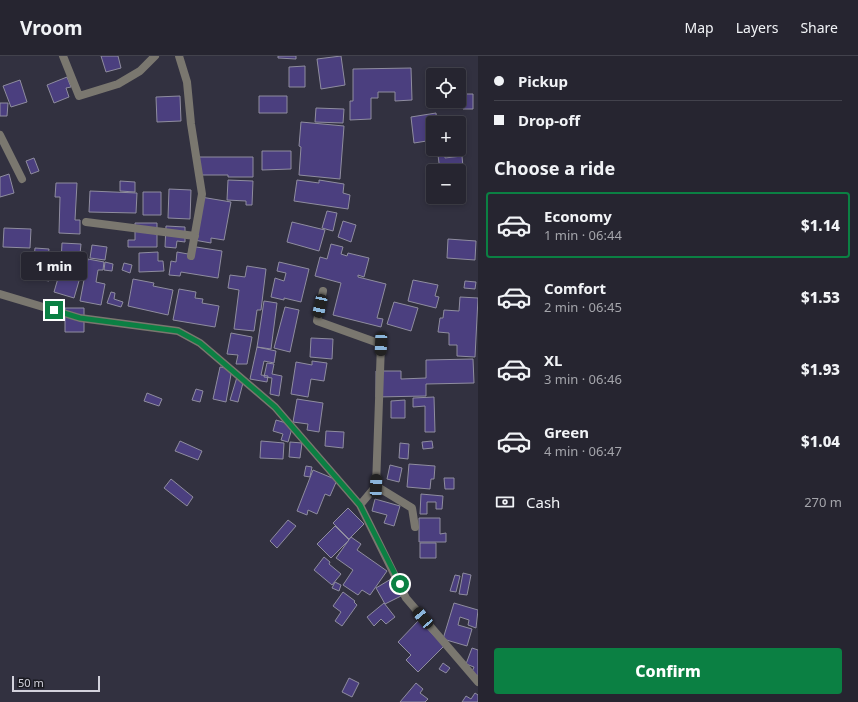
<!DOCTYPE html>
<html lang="en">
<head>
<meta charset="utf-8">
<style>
	body { margin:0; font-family:"Noto Sans",sans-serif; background:#2e2d38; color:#f1f3f6; height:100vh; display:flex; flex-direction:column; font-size:15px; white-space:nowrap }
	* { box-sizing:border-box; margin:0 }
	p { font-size:13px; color:#a4a5ab }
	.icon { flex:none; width:22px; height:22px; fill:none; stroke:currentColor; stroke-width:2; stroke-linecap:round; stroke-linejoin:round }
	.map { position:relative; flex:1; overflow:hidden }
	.panel { display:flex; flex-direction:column; background:#262530; width:380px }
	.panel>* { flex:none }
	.banner { display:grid; align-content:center; height:88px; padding:0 16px; background:#262530 }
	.tools { position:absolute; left:426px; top:12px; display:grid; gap:8px }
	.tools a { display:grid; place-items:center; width:40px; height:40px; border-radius:4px; background:#262530; box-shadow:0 2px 6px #0003,0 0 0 1px #42424c; font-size:20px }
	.scale { position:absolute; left:12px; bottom:10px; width:88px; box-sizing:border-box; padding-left:4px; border:2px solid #d3d2dc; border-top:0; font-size:11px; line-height:14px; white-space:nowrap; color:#d3d2dc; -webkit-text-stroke:3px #1a1a21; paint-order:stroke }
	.end { position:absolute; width:18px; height:18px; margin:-9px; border:5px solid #0b8043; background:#fff; box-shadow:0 0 0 2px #fff }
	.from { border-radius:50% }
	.bubble { position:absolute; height:28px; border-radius:4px; background:#262530; box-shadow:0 2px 6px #0003,0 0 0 1px #42424c; font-size:13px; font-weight:800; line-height:28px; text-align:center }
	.car { position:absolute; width:12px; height:24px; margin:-12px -6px; border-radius:5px; box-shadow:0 0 3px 1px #0007; background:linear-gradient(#222 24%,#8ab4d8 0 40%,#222 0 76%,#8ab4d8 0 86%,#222 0) }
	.banner b { display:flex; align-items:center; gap:14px; height:38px; font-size:15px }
	.banner b+b { border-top:1px solid #42424c }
	.banner i { width:10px; height:10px; background:#f1f3f6 }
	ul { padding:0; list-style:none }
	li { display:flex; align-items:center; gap:12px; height:66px; margin:0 8px 6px; padding:0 8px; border:2px solid transparent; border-radius:4px }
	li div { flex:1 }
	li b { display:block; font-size:15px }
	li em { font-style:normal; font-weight:800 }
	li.on { border-color:#0b8043 }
	li>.icon { width:36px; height:36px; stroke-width:1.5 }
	h2 { padding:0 16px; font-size:18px; line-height:48px }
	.pay { display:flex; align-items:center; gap:10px; height:44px; padding:0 16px; font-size:15px }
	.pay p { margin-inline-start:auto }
	.button { display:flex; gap:8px; margin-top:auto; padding:8px 16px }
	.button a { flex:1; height:46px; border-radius:4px; background:#0b8043; color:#fff; font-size:16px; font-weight:800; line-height:46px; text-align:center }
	header { display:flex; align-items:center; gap:24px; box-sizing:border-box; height:56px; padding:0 20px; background:#262530; border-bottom:1px solid #42424c }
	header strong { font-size:19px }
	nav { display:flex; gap:22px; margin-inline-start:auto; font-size:14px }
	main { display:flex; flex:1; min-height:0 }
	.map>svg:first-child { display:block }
	.building { fill:#4b3f7f; stroke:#8f8d9f }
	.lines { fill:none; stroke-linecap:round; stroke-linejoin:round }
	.minor { stroke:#7a776f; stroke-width:8 }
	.route { stroke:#0b8043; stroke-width:5 }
</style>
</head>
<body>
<header>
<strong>Vroom</strong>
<nav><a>Map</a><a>Layers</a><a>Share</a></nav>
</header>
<main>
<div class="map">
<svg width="478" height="646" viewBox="0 0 478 646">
	<rect width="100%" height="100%" fill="#323140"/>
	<path class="building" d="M101,0H118L121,12L106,16Z
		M278,0H296V3L278,2Z
		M341,0L345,29L321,33L317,3Z
		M305,10V31H289V11Z
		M411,12L412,44L395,45V36H378V42H371V63L350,64V45H353V13Z
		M67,21L71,31L66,32L69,41L54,47L47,29Z
		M20,24L27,46L11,51L3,30Z
		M463,38H473V53H463Z
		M180,40L181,65L157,66L156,41Z
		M259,40H287V57H259Z
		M0,47H8L7,60H0Z
		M316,52L344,53L343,67L315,66Z
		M436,57L437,67H433V84L414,87L411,61Z
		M301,66L344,70L340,123L299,119L301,91L299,90Z
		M262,95H291V113L262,114Z
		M445,98V102L462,100L464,123H459V115H440L438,99Z
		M199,101H253V121H228V119H199Z
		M34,102L39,115L31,118L26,105Z
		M9,118L14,137L0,141V121Z
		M228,124L253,125L252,149H246V145L227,144Z
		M297,124L319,127V124L344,128L343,137L350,139L348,153L294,145Z
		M120,125L135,126V136L120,135Z
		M56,127H77L75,164H80V178L59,177L60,141H55Z
		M169,133L191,134L190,163L168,162Z
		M90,135L137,137L136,157L89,156Z
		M143,136H161V159H143Z
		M201,141L231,146L224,184L211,182V187L194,184Z
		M327,155L337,157L333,175L322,172Z
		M343,165L356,169L351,186L338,181Z
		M292,166L325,174L319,195L287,186Z
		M135,167H157V191H128V184H135Z
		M166,170L185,171V186L177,185L176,192L165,191Z
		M4,172L31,173L30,192L3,191Z
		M448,183L476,185L475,204L447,202Z
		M62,187L81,188L80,198L72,197L71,206H61Z
		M331,188L343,191L341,198L347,200L348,197L369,202L364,221L358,219V221L386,228L377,262L383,263L381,271L333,259L341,227L315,220L320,201L327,203Z
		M92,189L107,191L105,204L90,202Z
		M190,190L222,195L218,222L181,216L180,220L169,219L171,205L176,206L177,196L188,198Z
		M35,192L49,193L48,201L51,202L49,225L32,222Z
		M158,196V205H163L164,215L139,216V197Z
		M88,203L104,206L103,214H98L96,226L105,228L101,249L80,245Z
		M105,206L113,208L112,215L104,214Z
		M279,206L309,213L301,246L284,242V244L271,241L275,222L284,225L286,217L277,215Z
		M124,207L132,209L130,217L122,214Z
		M247,210L266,213L261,254H257L254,275L234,273L239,234L228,232L230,219L245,221Z
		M61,212L81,218L74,242L54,236Z
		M133,223L154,227L153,230L173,234L168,259L128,250Z
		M413,224L438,229L435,240L439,241L436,252L408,245Z
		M465,225L476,226L475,233L464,232Z
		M179,233L196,236L195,242L203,243L202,247L219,250L215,271L173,264Z
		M111,236L115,237L114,243L123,246L121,251L107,247Z
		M460,241L478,242L475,301L457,300V289H449V277L438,276L440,262H443L444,254L459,255Z
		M264,245L277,247L271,293L257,291Z
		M394,246L418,252L411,275L387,268Z
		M285,251L299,254L290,296L274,292Z
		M65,252H84V276H65Z
		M231,277L252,281L247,308H236L238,299L227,298Z
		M311,282L333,283L332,303L310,301Z
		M257,291L276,295L274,307L264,305L261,319L268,320L267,326L250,323Z
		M473,303L474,327L426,328V340L376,341V315H401V323L426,322V304Z
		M312,305L327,307L324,325L311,323L308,341L291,338L296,306L312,309Z
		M267,307L274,308L272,318L282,320L279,340L270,338L272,322L264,321Z
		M220,311L232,313L226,346L213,343Z
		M237,321L244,323L238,346L230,344Z
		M196,333L203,335L200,346L192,344Z
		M147,337L162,343L159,350L144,345Z
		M434,341L435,376H425V350L413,351V342Z
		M297,343L323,347L319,376L307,374L308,368L293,366Z
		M405,344V362H391V345Z
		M276,364L293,369L288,386L281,384L283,378L273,375Z
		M326,375L344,376L343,392L325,390Z
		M180,385L202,395L198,404L175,395Z
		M261,385L284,387L283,403L260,402Z
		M432,385L433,392L423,393L422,386Z
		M290,386L302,387L300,402L289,401Z
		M400,387L409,388L408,403L399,402Z
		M409,408L435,410L434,423H431L430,433L407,431Z
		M390,409L402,412L399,426L387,423Z
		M306,410L312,411L310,421L304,420Z
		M313,414L337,424L330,440L325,438L317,458L308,454L307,459L297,455Z
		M444,422H454V433H445Z
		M171,423L193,441L187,450L164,432Z
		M421,438L443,440L442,453H436V446H427V458H420Z
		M375,443L400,450L394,470L384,467L387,459L372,455Z
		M348,452L364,468L349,483L333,467Z
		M419,462H440V478L446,477V486H419Z
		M288,464L296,470L277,492L270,485Z
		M335,470L349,484L331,502L317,488Z
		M351,481L361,488L357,494L387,515L370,539L362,534L358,539L343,529L353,514L336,502Z
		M420,487H436V502H420Z
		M324,501L330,506L329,508L341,518L332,529L314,514Z
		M463,517L471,519L467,539L459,538Z
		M455,519L460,520L456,536L450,535Z
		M391,523L401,540L385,548L376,532Z
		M335,526L341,529L339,535L332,532Z
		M343,536L355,545L354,546L357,549L342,570L335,565L341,556L333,550Z
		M384,547L395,561L386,568L381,563L374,570L367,561Z
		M454,547L478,554L476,572L468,569L469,564L460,561L458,569L472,573L467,590L443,583Z
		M419,564L444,590L418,616L406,604L411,599L398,586Z
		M472,592L478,594V620L471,618L474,611L466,608Z
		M443,607L450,612L446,617L439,613Z
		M349,622L359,627L352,641L342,636Z
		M416,627L423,633L420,637L428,643L425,646H400Z
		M475,637L478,639V646H462L466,640L471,643Z"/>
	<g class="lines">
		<path class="minor" d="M63,0L79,40L118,28L140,15L155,0
			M179,0L187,26L191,68L202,138L191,200
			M0,79L22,123
			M86,166L195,180
			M323,235L317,265L381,288L376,430L360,449
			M0,238L80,262L178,275L200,287L275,351L360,449L406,542L478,626
			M376,430L412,452L415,471"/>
	</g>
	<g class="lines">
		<path class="route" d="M54,254L80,262L178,275L200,287L275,351L360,449L400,528"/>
	</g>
</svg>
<div class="tools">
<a><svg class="icon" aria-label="locate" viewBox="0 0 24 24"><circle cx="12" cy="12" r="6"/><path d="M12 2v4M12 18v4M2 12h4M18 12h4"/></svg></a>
<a>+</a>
<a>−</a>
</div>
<div class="scale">50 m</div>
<i class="end from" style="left:400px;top:528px"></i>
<i class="end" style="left:54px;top:254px"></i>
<div class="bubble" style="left:21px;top:196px;width:66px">1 min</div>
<i class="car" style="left:320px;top:250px;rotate:192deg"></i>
<i class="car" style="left:381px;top:288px;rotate:182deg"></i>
<i class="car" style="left:376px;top:430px;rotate:2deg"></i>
<i class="car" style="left:423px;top:562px;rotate:320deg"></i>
</div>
<section class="panel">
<div class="banner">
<b><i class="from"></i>Pickup</b>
<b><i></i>Drop-off</b>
</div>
<h2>Choose a ride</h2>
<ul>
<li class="on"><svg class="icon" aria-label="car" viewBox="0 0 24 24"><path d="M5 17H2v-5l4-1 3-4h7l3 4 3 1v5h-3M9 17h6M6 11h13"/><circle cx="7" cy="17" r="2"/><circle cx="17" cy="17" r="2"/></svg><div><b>Economy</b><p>1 min · 06:44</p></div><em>$1.14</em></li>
<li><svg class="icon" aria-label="car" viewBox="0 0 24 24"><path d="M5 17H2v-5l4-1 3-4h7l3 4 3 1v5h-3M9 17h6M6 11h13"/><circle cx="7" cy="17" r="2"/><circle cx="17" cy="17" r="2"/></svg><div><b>Comfort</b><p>2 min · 06:45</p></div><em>$1.53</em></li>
<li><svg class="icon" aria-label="car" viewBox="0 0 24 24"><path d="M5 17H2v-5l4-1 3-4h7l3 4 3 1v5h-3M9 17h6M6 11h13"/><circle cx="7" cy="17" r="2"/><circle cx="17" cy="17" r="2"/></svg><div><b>XL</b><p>3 min · 06:46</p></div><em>$1.93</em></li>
<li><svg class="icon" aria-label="car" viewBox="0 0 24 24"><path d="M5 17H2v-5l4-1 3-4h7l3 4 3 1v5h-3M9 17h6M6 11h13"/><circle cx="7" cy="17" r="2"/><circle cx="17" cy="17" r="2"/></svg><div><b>Green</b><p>4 min · 06:47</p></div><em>$1.04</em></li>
</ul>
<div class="pay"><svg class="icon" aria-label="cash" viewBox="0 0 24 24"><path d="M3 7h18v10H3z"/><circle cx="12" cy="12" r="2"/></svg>Cash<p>270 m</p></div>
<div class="button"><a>Confirm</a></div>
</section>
</main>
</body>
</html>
